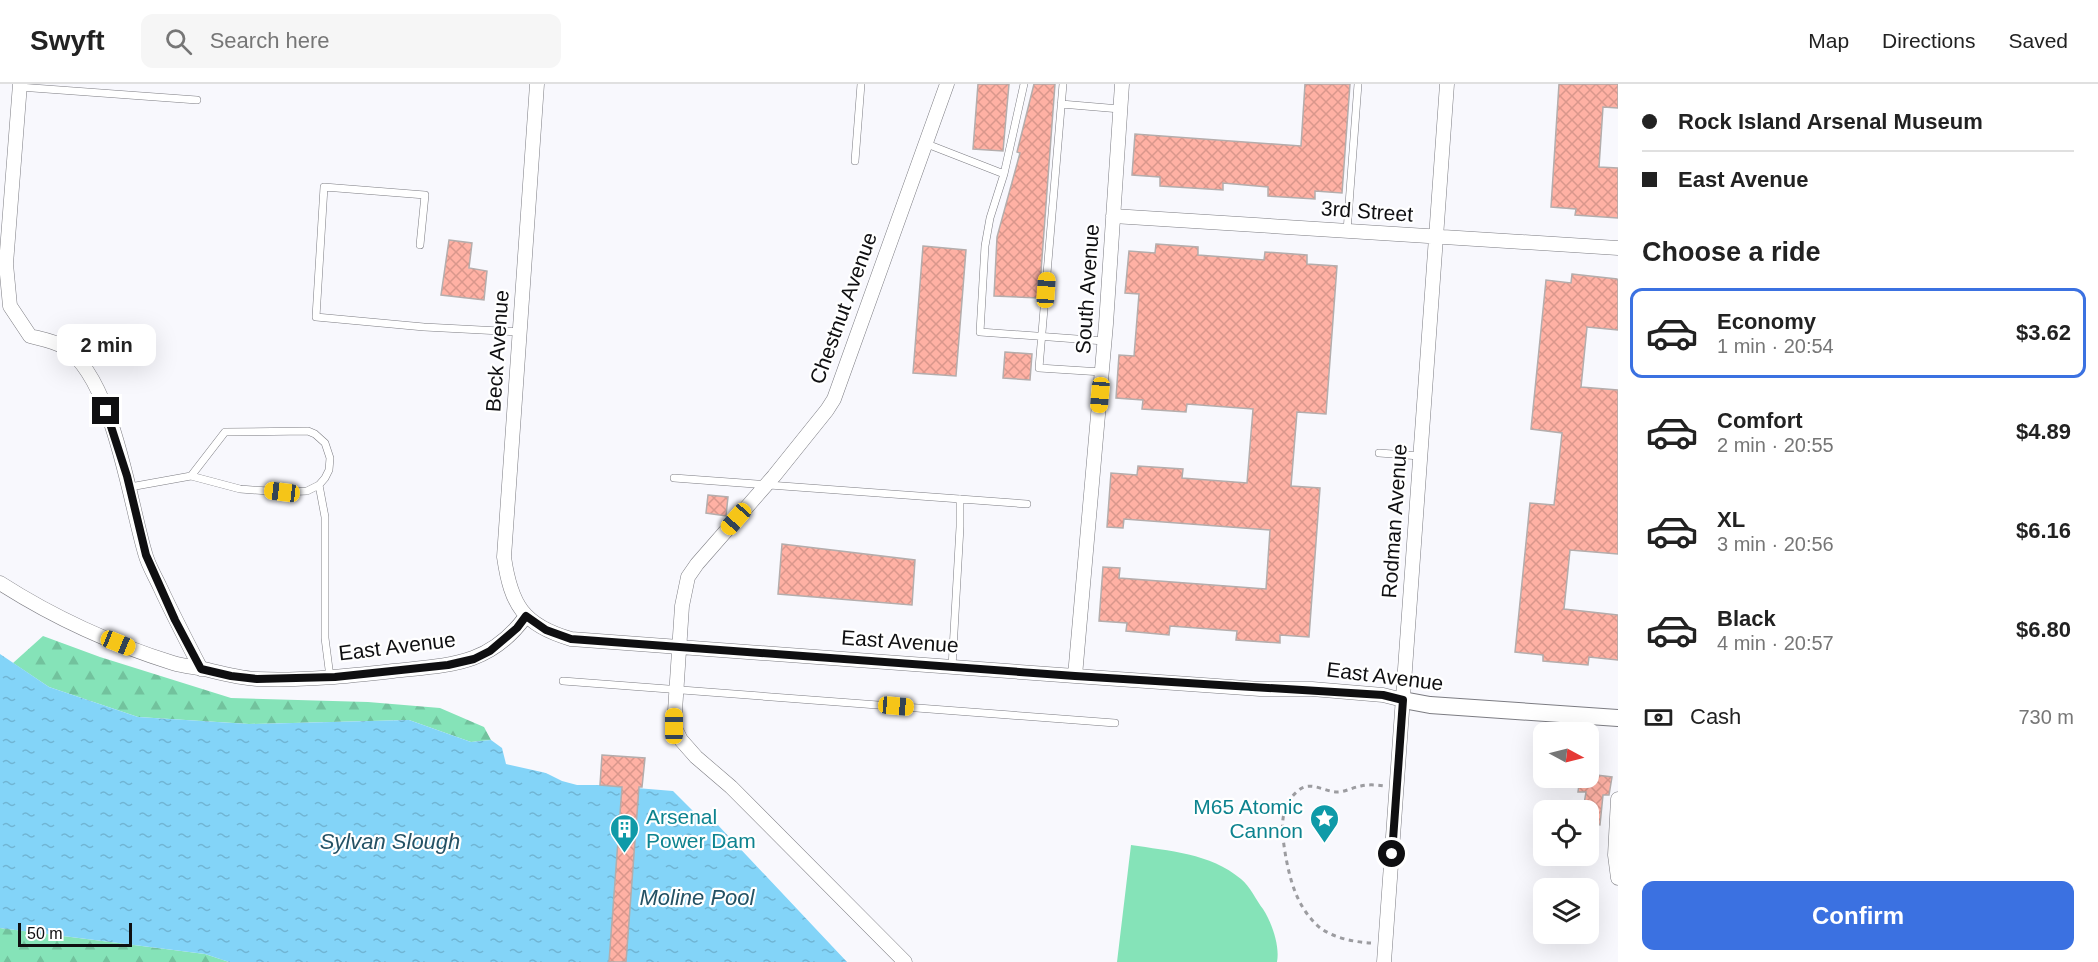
<!DOCTYPE html>
<html lang="en">
<head>
<meta charset="utf-8">
<style>
	body { margin:0; font-family:Arial,sans-serif; background:#f6f6f6; color:#222; height:100vh; display:flex; flex-direction:column; font-size:22px; white-space:nowrap }
	* { box-sizing:border-box; margin:0 }
	p { font-size:20px; color:#767676 }
	.icon { flex:none; width:33px; height:33px; fill:none; stroke:currentColor; stroke-width:2; stroke-linecap:round; stroke-linejoin:round }
	.map { position:relative; flex:1; overflow:hidden }
	.details { display:flex; flex-direction:column; background:#fff; width:480px }
	.details>* { flex:none }
	.hud { display:grid; align-content:center; height:132px; padding:0 24px; background:#fff }
	.needle { width:39px; rotate:97deg }
	.controls { position:absolute; left:1533px; top:638px; display:grid; gap:12px }
	.controls a { display:grid; place-items:center; width:66px; height:66px; border-radius:12px; background:#fff; box-shadow:0 6px 24px #0002; font-size:30px }
	.scale { position:absolute; left:18px; bottom:15px; width:114px; box-sizing:border-box; padding-left:6px; border:3px solid #0f0f11; border-top:0; font-size:16px; line-height:21px; white-space:nowrap; color:#0f0f11; -webkit-text-stroke:4px #fff; paint-order:stroke }
	.end { position:absolute; width:27px; height:27px; margin:-14px; border:8px solid #0f0f11; background:#fff; box-shadow:0 0 0 3px #fff }
	.from { border-radius:50% }
	.bubble { position:absolute; height:42px; border-radius:12px; background:#fff; box-shadow:0 6px 24px #0002; font-size:20px; font-weight:600; line-height:42px; text-align:center }
	.car { position:absolute; width:18px; height:36px; margin:-18px -9px; border-radius:8px; box-shadow:0 0 4px 2px #0007; background:linear-gradient(#f5c518 24%,#345 0 40%,#f5c518 0 76%,#345 0 86%,#f5c518 0) }
	.hud b { display:flex; align-items:center; gap:21px; height:57px; font-size:22px }
	.hud b+b { border-top:2px solid #e0e0e0 }
	.hud i { width:15px; height:15px; background:#222 }
	ul { padding:0; list-style:none }
	li { display:flex; align-items:center; gap:18px; height:90px; margin:0 12px 9px; padding:0 12px; border:3px solid transparent; border-radius:12px }
	li div { flex:1 }
	li b { display:block; font-size:22px }
	li em { font-style:normal; font-weight:600 }
	li.active { border-color:#3b71e1 }
	li>.icon { width:54px; height:54px; stroke-width:1.5 }
	h2 { padding:0 24px; font-size:27px; line-height:72px }
	.pay { display:flex; align-items:center; gap:15px; height:66px; padding:0 24px; font-size:22px }
	.pay p { margin-inline-start:auto }
	.action { display:flex; gap:12px; margin-top:auto; padding:12px 24px }
	.action a { flex:1; height:69px; border-radius:12px; background:#3b71e1; color:#fff; font-size:24px; font-weight:600; line-height:69px; text-align:center }
	header { display:flex; align-items:center; gap:36px; box-sizing:border-box; height:84px; padding:0 30px; background:#fff; border-bottom:2px solid #e0e0e0 }
	header strong { font-size:28px }
	nav { display:flex; gap:33px; margin-inline-start:auto; font-size:21px }
	.search { width:420px; height:54px; background:#f6f6f6; display:flex; align-items:center; gap:15px; box-sizing:border-box; padding:0 21px; border-radius:12px; color:#767676; font-size:22px }
	main { display:flex; flex:1; min-height:0 }
	.map>svg:first-child { display:block }
	.forest { fill:url(#forest-firs) }
	.pitch { fill:#85e3b8 }
	.water { fill:url(#water-ripples) }
	.pier { fill:#f8f8fd }
	.building { fill:url(#building-cross-hatch); stroke:#b4adac; stroke-width:1.5 }
	.lines { fill:none; stroke-linecap:round; stroke-linejoin:round }
	.service-casing { stroke:#7c7c82; stroke-width:8 }
	.minor-casing { stroke:#7c7c82; stroke-width:15 }
	.tertiary-casing { stroke:#7c7c82; stroke-width:18 }
	.path { stroke:#9c9ca0; stroke-width:3; stroke-dasharray:4.5 4.5; stroke-linecap:butt }
	.service { stroke:#fff; stroke-width:7 }
	.minor { stroke:#fff; stroke-width:14 }
	.tertiary { stroke:#fff; stroke-width:16 }
	.route { stroke:#0f0f11; stroke-width:8 }
	.labels { text-anchor:middle; dominant-baseline:central; stroke-width:4.5; stroke-linejoin:round; paint-order:stroke }
	.street-label { font-size:21px; fill:#0f0f11; stroke:#fff }
	.culture-label { font-size:21px; fill:#0d838f; stroke:#fff; text-anchor:end }
	.water-label { font-size:22px; font-style:italic; fill:#245265; stroke:#fff }
</style>
</head>
<body>
<header>
<strong>Swyft</strong>
<div class="search"><svg class="icon" aria-label="search" viewBox="0 0 24 24"><circle cx="10" cy="10" r="6"/><path d="M15 15l6 6"/></svg>Search here</div>
<nav><a>Map</a><a>Directions</a><a>Saved</a></nav>
</header>
<main>
<div class="map">
<svg width="1618" height="878" viewBox="0 0 1618 878">
	<defs>
		<pattern id="forest-firs" width="22" height="20" patternUnits="userSpaceOnUse" patternTransform="scale(1.5)"><rect width="22" height="20" fill="#85e3b8"/><path d="M5 1l3.5 6h-7zM16 11l3.5 6h-7z" fill="#72c29d"/></pattern>
		<pattern id="water-ripples" width="26" height="14" patternUnits="userSpaceOnUse" patternTransform="scale(1.5)"><rect width="26" height="14" fill="#83d4f8"/><path d="M2 4q2-2 4 0t4 0M15 11q2-2 4 0t4 0" fill="none" stroke="#70b5d4"/></pattern>
		<pattern id="building-cross-hatch" width="8" height="8" patternUnits="userSpaceOnUse" patternTransform="scale(1.5)"><rect width="8" height="8" fill="#ffb1a4"/><path d="M0 0l8 8M0 8l8-8" fill="none" stroke="#d9978c"/></pattern>
	</defs>
	<rect width="100%" height="100%" fill="#f8f8fd"/>
	<path class="forest" d="M43,552L100,573L231,614L368,618L440,624L484,643L491,656L471,658L409,636L249,640L138,633L49,603L13,579Z
		M0,844L205,870L229,878H0Z"/>
	<path class="pitch" d="M1131,761C1169,767 1210,769 1241,795C1250,802 1256,816 1263,825C1272,839 1280,862 1277,878H1117Z"/>
	<path class="water" d="M0,570L49,603L138,633L249,640L409,636L471,658L491,656L502,664L506,680L600,701L673,707L696,730L716,739L847,878H229L205,870L0,844Z"/>
	<path class="pier" d="M544,685L600,698V701H577L562,697L544,688Z"/>
	<path class="building" d="M978,0H1009L1003,67L973,65Z
		M1034,0H1055L1039,214L994,212L997,153L1020,69L1017,68Z
		M1305,0H1350L1342,109L1315,107V115L1268,112V103L1223,99V106L1160,102V93L1132,91L1135,50L1301,62Z
		M1559,0H1618V24L1603,23L1599,83L1618,84V134L1575,131L1576,125L1551,123Z
		M449,156L472,159L469,184L487,187L484,216L441,211Z
		M1156,160L1198,163V171L1264,176L1265,168L1307,171V180L1337,182L1326,330L1297,328L1291,402L1320,404L1309,553L1280,551V559L1236,556L1237,547L1170,542L1169,551L1126,547L1127,539L1099,537L1103,483L1120,484L1119,494L1266,505L1270,446L1124,435L1123,444L1107,443L1111,389L1137,391L1138,382L1183,385L1182,394L1247,399L1253,325L1187,320L1186,328L1142,325L1143,316L1116,314L1119,271L1134,272L1139,210L1125,209L1129,167L1155,169Z
		M923,162L966,166L956,292L913,289Z
		M1572,190L1617,195L1618,197V246L1587,243L1581,303L1618,306V470L1570,466L1564,525L1618,531V576L1589,573L1588,581L1543,577V571L1515,568L1530,419L1554,421L1562,349L1531,345L1546,196L1571,199Z
		M1005,268L1032,270L1030,296L1003,294Z
		M708,411L728,413L726,432L706,429Z
		M782,460L915,476L912,521L778,510Z
		M602,671L645,674L642,703H639L626,878H609L622,703L600,701Z
		M1588,690L1612,693L1609,711H1603L1600,741L1588,739V726H1583L1586,708H1578L1580,693H1588Z"/>
	<g class="lines">
		<defs>
			<path id="service" d="M1024,0L1004,90L990,134L985,162L980,248L1104,257
				M1063,0L1039,284L1102,288
				M19,3L197,16
				M1061,20L1120,25
				M927,60L1004,90
				M855,77L861,0
				M1347,147L1358,0
				M420,161L425,111L324,103L316,233L424,243L520,248
				M1379,369L1420,372
				M674,394L1027,420
				M319,401L325,433V554L330,593
				M130,403L191,392L240,405L282,408L307,407L319,401L325,394L329,386L330,374L325,359L315,350L308,347L225,348L191,392
				M952,583L960,443V415
				M563,597L1115,639"/>
			<path id="minor" d="M20,0L6,180L10,222L30,252C42,255 54,257 64,263C113,294 129,415 145,469C148,481 155,492 160,503C173,531 187,558 201,585
				M537,0L504,473C511,521 523,541 571,555L1075,592L1260,605H1312L1383,611L1403,616
				M1113,132L1618,164
				M0,499C53,533 112,560 173,579C183,582 193,583 204,585C221,589 239,594 257,595C302,597 349,592 393,587C449,581 490,582 526,532
				M1075,592L1106,240L1122,0
				M1618,715L1615,771L1618,794
				M905,878L731,703L696,673L681,656L674,642L682,522L688,493L697,480L774,392L827,326L834,315L947,0
				M1384,878L1447,0"/>
			<path id="tertiary" d="M1403,616L1430,621L1618,634"/>
		</defs>
		<use href="#service" class="service-casing"/>
		<use href="#minor" class="minor-casing"/>
		<use href="#tertiary" class="tertiary-casing"/>
		<path class="path" d="M1371,859C1354,858 1333,854 1319,843C1298,824 1291,800 1286,774C1282,750 1277,723 1299,706C1311,696 1326,709 1339,708C1347,707 1354,703 1361,702C1369,700 1377,701 1384,702"/>
		<use href="#service" class="service"/>
		<use href="#minor" class="minor"/>
		<use href="#tertiary" class="tertiary"/>
	</g>
	<g class="lines">
		<path class="route" d="M106,327L127,392L146,471L175,536L201,585L231,592L257,595L335,593L448,581L474,575L490,567L517,544L526,532L546,546L571,555L1075,592L1383,611L1403,616L1392,770"/>
	</g>
	<defs>
		<symbol id="sight-pin" viewBox="-11 -11 22 30"><path d="M0 17L-7.5 6A9.5 9.5 0 1 1 7.5 6Z" fill="#0f9aa8" stroke="#fff"/><path d="M0-6L1.8-2.2L6-1.7L2.9 1.2L3.7 5.4L0 3.3L-3.7 5.4L-2.9 1.2L-6-1.7L-1.8-2.2Z" fill="#fff"/></symbol>
		<symbol id="building-pin" viewBox="-11 -11 22 30"><path d="M0 17L-7.5 6A9.5 9.5 0 1 1 7.5 6Z" fill="#0f9aa8" stroke="#fff"/><path d="M-4-6H4V6H1V3H-1V6H-4ZM-2.5-4.3h1.7v1.8h-1.7ZM.8-4.3h1.7v1.8H.8ZM-2.5-1h1.7V.8h-1.7ZM.8-1h1.7V.8H.8Z" fill="#fff"/></symbol>
	</defs>
	<g fill-rule="evenodd">
		<use href="#sight-pin" x="1308" y="718" width="33" height="45"/>
		<use href="#building-pin" x="608" y="728" width="33" height="45"/>
	</g>
	<g class="labels">
		<g class="street-label">
			<text transform="translate(1367 127) rotate(4)">3rd Street</text>
			<text transform="translate(1087 205) rotate(-86)">South Avenue</text>
			<text transform="translate(843 224) rotate(-70)">Chestnut Avenue</text>
			<text transform="translate(497 267) rotate(-86)">Beck Avenue</text>
			<text transform="translate(1394 437) rotate(-86)">Rodman Avenue</text>
			<text transform="translate(900 557) rotate(4)">East Avenue</text>
			<text transform="translate(397 562) rotate(-7)">East Avenue</text>
			<text transform="translate(1385 592) rotate(7)">East Avenue</text>
		</g>
		<g class="culture-label">
			<text x="1303" y="722">M65 Atomic<tspan x="1303" dy="24">Cannon</tspan></text>
			<text x="646" y="732" text-anchor="start">Arsenal<tspan x="646" dy="24">Power Dam</tspan></text>
		</g>
		<g class="water-label">
			<text x="390" y="757">Sylvan Slough</text>
			<text x="697" y="813">Moline Pool</text>
		</g>
	</g>
</svg>
<div class="controls">
<a><svg class="needle" viewBox="-14 -14 28 28"><path d="M0-13l5 13h-10z" fill="#e53935"/><path d="M0 13l5-13h-10z" fill="#767676"/></svg></a>
<a><svg class="icon" aria-label="locate" viewBox="0 0 24 24"><circle cx="12" cy="12" r="6"/><path d="M12 2v4M12 18v4M2 12h4M18 12h4"/></svg></a>
<a><svg class="icon" aria-label="layers" viewBox="0 0 24 24"><path d="M12 4l9 5-9 5-9-5zM3 14l9 5 9-5"/></svg></a>
</div>
<div class="scale">50 m</div>
<i class="end from" style="left:1392px;top:770px"></i>
<i class="end" style="left:106px;top:327px"></i>
<div class="bubble" style="left:57px;top:240px;width:99px">2 min</div>
<i class="car" style="left:1046px;top:206px;rotate:4deg"></i>
<i class="car" style="left:1100px;top:311px;rotate:185deg"></i>
<i class="car" style="left:282px;top:408px;rotate:277deg"></i>
<i class="car" style="left:736px;top:435px;rotate:221deg"></i>
<i class="car" style="left:118px;top:559px;rotate:112deg"></i>
<i class="car" style="left:896px;top:622px;rotate:95deg"></i>
<i class="car" style="left:674px;top:642px;rotate:0deg"></i>
</div>
<section class="details">
<div class="hud">
<b><i class="from"></i>Rock Island Arsenal Museum</b>
<b><i></i>East Avenue</b>
</div>
<h2>Choose a ride</h2>
<ul>
<li class="active"><svg class="icon" aria-label="car" viewBox="0 0 24 24"><path d="M5 17H2v-5l4-1 3-4h7l3 4 3 1v5h-3M9 17h6M6 11h13"/><circle cx="7" cy="17" r="2"/><circle cx="17" cy="17" r="2"/></svg><div><b>Economy</b><p>1 min · 20:54</p></div><em>$3.62</em></li>
<li><svg class="icon" aria-label="car" viewBox="0 0 24 24"><path d="M5 17H2v-5l4-1 3-4h7l3 4 3 1v5h-3M9 17h6M6 11h13"/><circle cx="7" cy="17" r="2"/><circle cx="17" cy="17" r="2"/></svg><div><b>Comfort</b><p>2 min · 20:55</p></div><em>$4.89</em></li>
<li><svg class="icon" aria-label="car" viewBox="0 0 24 24"><path d="M5 17H2v-5l4-1 3-4h7l3 4 3 1v5h-3M9 17h6M6 11h13"/><circle cx="7" cy="17" r="2"/><circle cx="17" cy="17" r="2"/></svg><div><b>XL</b><p>3 min · 20:56</p></div><em>$6.16</em></li>
<li><svg class="icon" aria-label="car" viewBox="0 0 24 24"><path d="M5 17H2v-5l4-1 3-4h7l3 4 3 1v5h-3M9 17h6M6 11h13"/><circle cx="7" cy="17" r="2"/><circle cx="17" cy="17" r="2"/></svg><div><b>Black</b><p>4 min · 20:57</p></div><em>$6.80</em></li>
</ul>
<div class="pay"><svg class="icon" aria-label="cash" viewBox="0 0 24 24"><path d="M3 7h18v10H3z"/><circle cx="12" cy="12" r="2"/></svg>Cash<p>730 m</p></div>
<div class="action"><a>Confirm</a></div>
</section>
</main>
</body>
</html>
